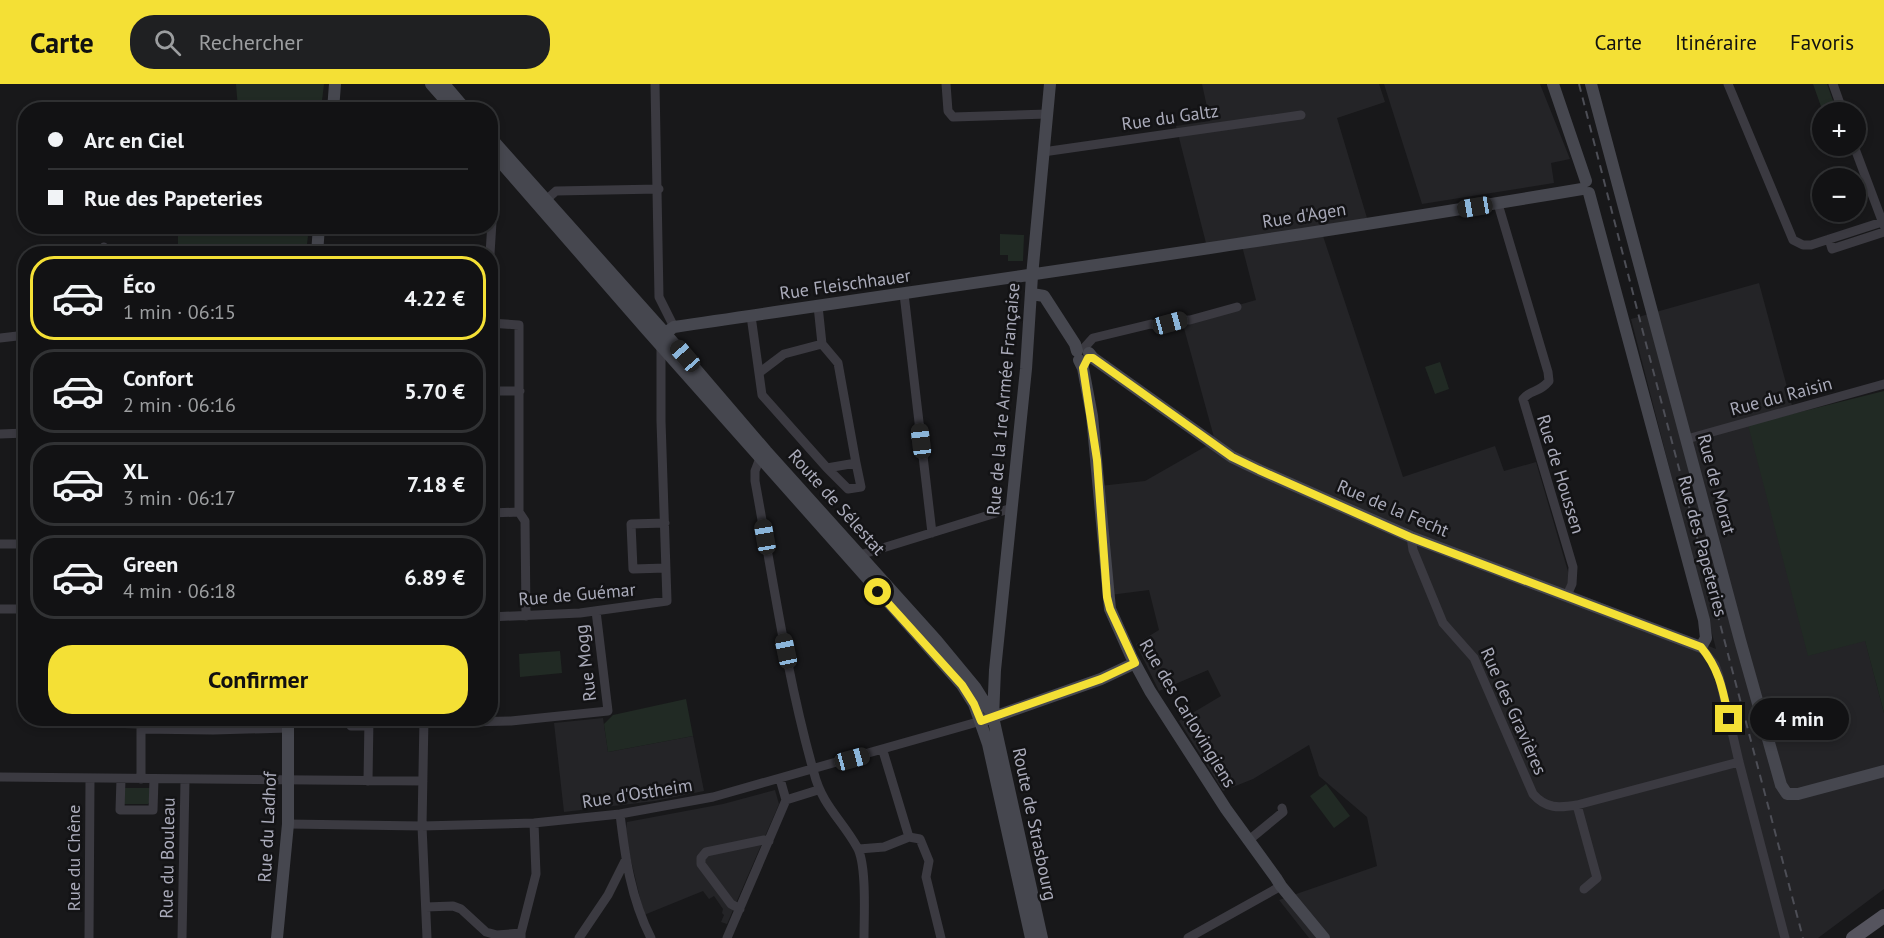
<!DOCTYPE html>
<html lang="fr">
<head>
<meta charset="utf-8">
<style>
	body { margin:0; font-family:"PT Sans",sans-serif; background:#1f2022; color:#f1f3f6; height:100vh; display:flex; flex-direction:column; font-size:22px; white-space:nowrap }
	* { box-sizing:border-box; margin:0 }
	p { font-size:20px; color:#9c9ea0 }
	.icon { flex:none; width:33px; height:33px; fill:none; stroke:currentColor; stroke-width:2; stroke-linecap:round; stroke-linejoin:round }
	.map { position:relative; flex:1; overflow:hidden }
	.panel { position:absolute; left:18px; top:162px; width:480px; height:480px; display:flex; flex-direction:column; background:#121214; border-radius:24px; box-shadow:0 3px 9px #0003,0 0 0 2px #313234 }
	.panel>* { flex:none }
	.banner { position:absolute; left:18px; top:18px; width:480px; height:132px; border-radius:24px; box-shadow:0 3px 9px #0003,0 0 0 2px #313234; display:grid; align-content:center; height:132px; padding:0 30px; background:#121214 }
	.controls { position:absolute; left:1812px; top:18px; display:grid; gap:12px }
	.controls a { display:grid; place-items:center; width:54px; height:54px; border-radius:50%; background:#121214; box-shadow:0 3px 9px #0003,0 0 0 2px #313234; font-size:30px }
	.end { position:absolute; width:27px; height:27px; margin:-14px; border:8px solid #f4e035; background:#111; box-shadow:0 0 0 3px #111 }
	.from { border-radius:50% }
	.bubble { position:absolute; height:42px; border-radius:21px; background:#121214; box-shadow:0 3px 9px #0003,0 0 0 2px #313234; font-size:20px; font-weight:800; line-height:42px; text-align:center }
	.car { position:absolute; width:18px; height:36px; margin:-18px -9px; border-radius:8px; box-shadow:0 0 4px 2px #0007; background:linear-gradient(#222 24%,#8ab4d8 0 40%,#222 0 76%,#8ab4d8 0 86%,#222 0) }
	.banner b { display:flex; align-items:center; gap:21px; height:57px; font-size:22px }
	.banner b+b { border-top:2px solid #313234 }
	.banner i { width:15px; height:15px; background:#f1f3f6 }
	ul { padding:10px 0 0; list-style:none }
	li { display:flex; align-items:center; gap:18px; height:84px; margin:0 12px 9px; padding:0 18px; border:3px solid #313234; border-radius:24px }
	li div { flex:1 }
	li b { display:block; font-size:22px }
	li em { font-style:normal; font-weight:800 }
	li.current { border-color:#f4e035 }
	li>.icon { width:54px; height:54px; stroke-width:1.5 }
	.button { display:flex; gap:12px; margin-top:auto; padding:12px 30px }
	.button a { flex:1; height:69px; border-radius:24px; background:#f4e035; color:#111; font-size:24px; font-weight:800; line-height:69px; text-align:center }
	header { display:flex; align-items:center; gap:36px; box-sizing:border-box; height:84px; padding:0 30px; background:#f4e035; color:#111 }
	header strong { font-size:28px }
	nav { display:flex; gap:33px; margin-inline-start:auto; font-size:21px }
	.search { width:420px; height:54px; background:#1f2022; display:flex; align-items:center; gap:15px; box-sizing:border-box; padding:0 21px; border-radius:24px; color:#9c9ea0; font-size:22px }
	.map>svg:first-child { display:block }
	.built { fill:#242427 }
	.green { fill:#212a24 }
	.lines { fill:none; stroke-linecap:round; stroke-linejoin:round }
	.street { stroke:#3b3a41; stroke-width:9 }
	.secondary { stroke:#46474f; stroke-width:12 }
	.primary { stroke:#55545e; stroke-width:14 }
	.rail { stroke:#4d4e56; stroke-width:2; stroke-dasharray:8 6; stroke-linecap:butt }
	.route { stroke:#f4e035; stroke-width:8 }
	.labels { text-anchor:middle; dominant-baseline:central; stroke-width:5; stroke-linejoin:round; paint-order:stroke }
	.street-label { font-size:18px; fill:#aaabba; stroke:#131315 }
</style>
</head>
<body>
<header>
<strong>Carte</strong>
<div class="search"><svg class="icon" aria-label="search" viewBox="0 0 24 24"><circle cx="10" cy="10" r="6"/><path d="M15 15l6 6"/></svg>Rechercher</div>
<nav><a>Carte</a><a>Itinéraire</a><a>Favoris</a></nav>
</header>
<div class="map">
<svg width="1884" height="854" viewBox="0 0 1884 854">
	<rect width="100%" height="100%" fill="#18181a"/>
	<path class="built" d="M1202,0H1379L1385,18L1337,34L1367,134L1320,143L1403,393L1495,362L1504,387L1536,378L1574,508L1716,565L1631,235L1759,199L1794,329L1810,571L1865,556L1884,629V805L1818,854H1309L1279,816L1377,782L1367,733L1319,692L1309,661L1253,695L1223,707L1179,637L1221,612L1208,586L1159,607L1136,560L1159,546L1149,506L1110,511L1100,402L1145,397L1215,357L1182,237L1256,216L1242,162L1207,163L1176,42L1210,37Z
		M1384,0H1540L1570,75L1551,79L1554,99L1422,120Z
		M603,634L608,668L693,652L704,707L655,717L564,728L554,639Z
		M775,706L779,720L727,840L721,838L724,831L722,829L723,825L714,812L709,815L703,807L644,831L625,751L627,738L723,720Z"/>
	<path class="green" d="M236,0H324L321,25H238Z
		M1813,0H1827L1837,28H1823Z
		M178,143H309L306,169H178Z
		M1000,150L1024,151L1023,177H1008V171H1000Z
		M1440,278L1449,305L1435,310L1425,283Z
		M1884,307V629L1865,557L1808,572L1748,341Z
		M560,567L562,589L520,593L519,570Z
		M686,615L693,652L608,668L604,640L613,631Z
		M1326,700L1350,732L1334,744L1310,712Z
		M122,704H151V716L148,720H124Z"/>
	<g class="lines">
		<path class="street" d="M655,0L659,213L674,243
			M946,0L948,27L953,33L1047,30
			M1728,0L1793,156L1803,161H1811L1882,138
			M1833,0L1843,28
			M1854,62L1884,142
			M1043,68L1301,31
			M546,116L556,107L659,105
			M1498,120L1548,288L1549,297C1538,310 1531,305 1523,315L1573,483L1572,500L1567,511
			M1829,155L1832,165L1884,148
			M104,163L105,170
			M490,170L496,73
			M904,210L932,449
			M751,232L762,311L827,384L856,379L838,279L822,260L818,222
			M490,239L519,241V428L525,437L526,532
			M0,254L26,251
			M1084,264L1093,254L1151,240C1164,245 1176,235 1190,236L1237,223
			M759,289L784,270L822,260
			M490,307H520
			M0,350L26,349
			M1687,355L1884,300
			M760,374L755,387V397C773,495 787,594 814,689C822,721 842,736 857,763C867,780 864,833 864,854
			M827,384L848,405L861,403L856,379
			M490,429L519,428
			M665,439L631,440L633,485L666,484
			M1411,453L1413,466L1443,539L1474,574L1533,710C1546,725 1559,724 1577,721L1739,678
			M0,460H26
			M860,471L1012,424
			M0,525H26
			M490,533L580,529L667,517L661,337V262
			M1701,563L1715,581L1719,592L1739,678L1785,854
			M74,634V638L141,640
			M351,634V642H369
			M424,634L422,742L427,854
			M424,639L511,637L608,627L596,527
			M141,645L213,646L288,644
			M883,667L909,753L920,755L929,777L926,793L941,854
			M0,693L423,697
			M121,695L120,726H153L154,695
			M141,695V640
			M368,697L369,634
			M786,716L818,706
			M1577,721L1597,794L1584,805
			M620,730C625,773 631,815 651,854
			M288,740L422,742L534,739L620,730L713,713L981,637
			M1249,756L1283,728L1282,724
			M859,765L884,763L909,753
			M426,823L453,822L461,825L486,848L497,851L521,849
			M740,825L731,820L701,780V774L706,768L764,756L769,757
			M89,854L90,695
			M182,854L185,696
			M521,854V849L536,790L534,739
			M579,854L608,811L625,777
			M727,854L786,716L780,695
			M1188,854L1281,802"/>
		<path class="secondary" d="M431,0L454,26
			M444,0L466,26
			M1553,0L1586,97
			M1591,0L1740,556L1781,701L1787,710H1798L1884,687
			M333,26L335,0
			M490,53L665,249L766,367L937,557L975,603L993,632
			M490,66L646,245L962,601L974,620L988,660L1031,854
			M317,170L319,142
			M1032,210L1044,212L1075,260L1077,267
			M665,249L674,243C977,198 1280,156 1582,105
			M1089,269L1093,274L1232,373L1259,386L1411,453L1701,563L1706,554L1704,536L1589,109
			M1079,276L1083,284L1092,332L1110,525L1131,572L1150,607L1226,725L1276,794L1281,802L1324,854
			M988,635L1101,595L1135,579
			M277,854L288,740V634
			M1042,854L993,633L995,586L1026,285L1032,192L1050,0"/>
		<path class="primary" d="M1853,854L1884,832"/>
		<path class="rail" d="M1579,0L1644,252L1803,854"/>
	</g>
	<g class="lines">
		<path class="route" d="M878,508L962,601L974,620L981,637L1101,595L1135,579L1110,525L1107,513L1097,376L1083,284L1088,274H1093L1232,373L1259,386L1410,453L1701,563C1720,586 1723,607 1729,635"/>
	</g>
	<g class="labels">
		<g class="street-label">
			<text transform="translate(1170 33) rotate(-8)">Rue du Galtz</text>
			<text transform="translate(1304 131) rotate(-9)">Rue d'Agen</text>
			<text transform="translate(845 200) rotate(-8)">Rue Fleischhauer</text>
			<text transform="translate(1781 312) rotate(-15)">Rue du Raisin</text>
			<text transform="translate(1003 315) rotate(-85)">Rue de la 1re Armée Française</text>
			<text transform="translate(1561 390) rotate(73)">Rue de Houssen</text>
			<text transform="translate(1717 400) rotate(75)">Rue de Morat</text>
			<text transform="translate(837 418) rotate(48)">Route de Sélestat</text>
			<text transform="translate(1393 424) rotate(23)">Rue de la Fecht</text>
			<text transform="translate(1703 462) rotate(75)">Rue des Papeteries</text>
			<text transform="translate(577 510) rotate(-5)">Rue de Guémar</text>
			<text transform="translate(585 579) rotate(-97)">Rue Mogg</text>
			<text transform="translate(1514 627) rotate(66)">Rue des Gravières</text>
			<text transform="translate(1188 629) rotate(59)">Rue des Carlovingiens</text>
			<text transform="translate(637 709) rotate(-9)">Rue d'Ostheim</text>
			<text transform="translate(1035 740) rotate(78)">Route de Strasbourg</text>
			<text transform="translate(267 743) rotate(-87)">Rue du Ladhof</text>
			<text transform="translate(73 774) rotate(-90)">Rue du Chêne</text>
			<text transform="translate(167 774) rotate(-89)">Rue du Bouleau</text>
		</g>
	</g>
</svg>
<div class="controls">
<a>+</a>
<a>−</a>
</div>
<i class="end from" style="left:878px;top:508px"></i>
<i class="end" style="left:1729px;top:635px"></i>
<div class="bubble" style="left:1750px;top:614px;width:99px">4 min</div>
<i class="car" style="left:1475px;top:123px;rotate:261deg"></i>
<i class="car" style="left:1170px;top:239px;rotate:75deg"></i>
<i class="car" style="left:685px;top:272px;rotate:319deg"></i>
<i class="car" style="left:921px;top:357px;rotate:353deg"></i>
<i class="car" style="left:765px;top:453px;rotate:350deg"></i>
<i class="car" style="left:786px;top:567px;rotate:348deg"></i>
<i class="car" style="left:852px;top:675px;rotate:75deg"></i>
<div class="banner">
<b><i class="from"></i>Arc en Ciel</b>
<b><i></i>Rue des Papeteries</b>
</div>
<section class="panel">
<ul>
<li class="current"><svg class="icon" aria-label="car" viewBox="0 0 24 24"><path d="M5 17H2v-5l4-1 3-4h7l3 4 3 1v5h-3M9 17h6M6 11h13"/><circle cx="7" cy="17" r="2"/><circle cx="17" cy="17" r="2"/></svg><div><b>Éco</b><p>1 min · 06:15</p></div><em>4.22 €</em></li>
<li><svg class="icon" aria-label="car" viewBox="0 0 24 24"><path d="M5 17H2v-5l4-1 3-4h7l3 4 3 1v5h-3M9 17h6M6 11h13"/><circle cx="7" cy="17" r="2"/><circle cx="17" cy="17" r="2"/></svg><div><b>Confort</b><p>2 min · 06:16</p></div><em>5.70 €</em></li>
<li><svg class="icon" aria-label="car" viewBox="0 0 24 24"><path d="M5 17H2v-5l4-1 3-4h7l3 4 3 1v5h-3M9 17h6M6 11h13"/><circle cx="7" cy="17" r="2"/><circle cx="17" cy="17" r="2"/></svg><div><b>XL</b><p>3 min · 06:17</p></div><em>7.18 €</em></li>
<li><svg class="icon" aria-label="car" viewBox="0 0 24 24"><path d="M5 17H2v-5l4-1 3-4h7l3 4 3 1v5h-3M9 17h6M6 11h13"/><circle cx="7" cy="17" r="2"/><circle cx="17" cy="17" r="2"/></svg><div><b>Green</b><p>4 min · 06:18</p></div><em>6.89 €</em></li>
</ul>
<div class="button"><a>Confirmer</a></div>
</section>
</div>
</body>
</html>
